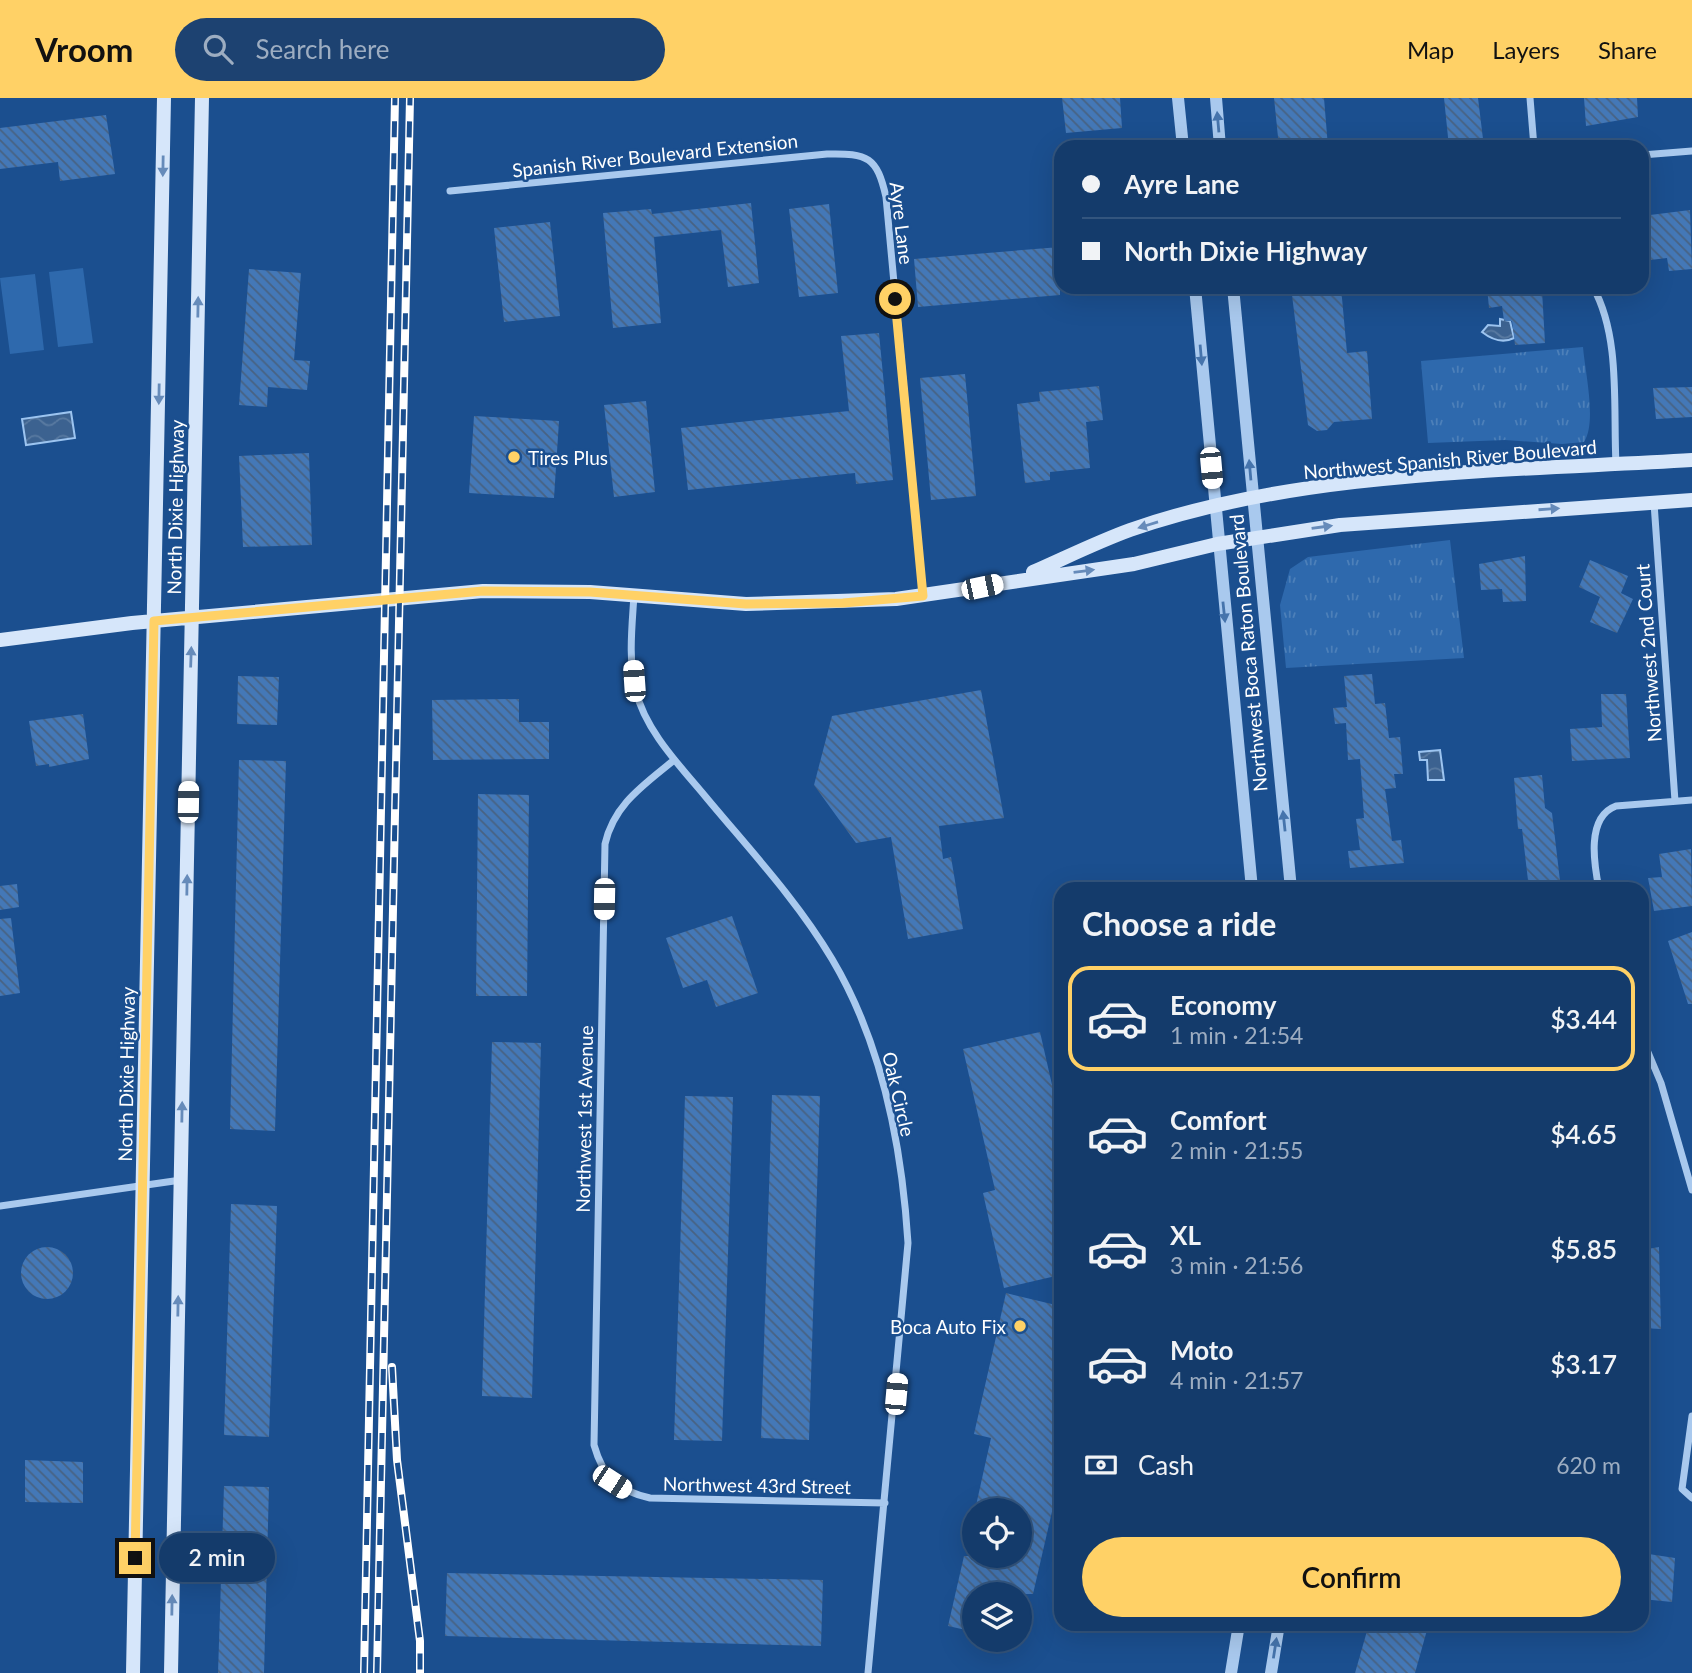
<!DOCTYPE html>
<html lang="en">
<head>
<meta charset="utf-8">
<style>
	body { margin:0; font-family:Lato,sans-serif; background:#1d4271; color:#f1f3f6; height:100vh; display:flex; flex-direction:column; font-size:26px; white-space:nowrap }
	* { box-sizing:border-box; margin:0 }
	p { font-size:23px; color:#9dadc1 }
	.icon { flex:none; width:38px; height:38px; fill:none; stroke:currentColor; stroke-width:2; stroke-linecap:round; stroke-linejoin:round }
	.map { position:relative; flex:1; overflow:hidden }
	.drawer { position:absolute; left:1054px; top:784px; width:595px; height:749px; display:flex; flex-direction:column; background:#143b6b; border-radius:21px; box-shadow:0 7px 28px #0002,0 0 0 2px #33557e }
	.drawer>* { flex:none }
	.banner { position:absolute; left:1054px; top:42px; width:595px; height:154px; border-radius:21px; box-shadow:0 7px 28px #0002,0 0 0 2px #33557e; display:grid; align-content:center; height:154px; padding:0 28px; background:#143b6b }
	.controls { position:absolute; left:962px; top:1400px; display:grid; gap:14px }
	.controls a { display:grid; place-items:center; width:70px; height:70px; border-radius:50%; background:#143b6b; box-shadow:0 7px 28px #0002,0 0 0 2px #33557e; font-size:35px }
	.end { position:absolute; width:32px; height:32px; margin:-16px; border:9px solid #ffd166; background:#111; box-shadow:0 0 0 4px #111 }
	.from { border-radius:50% }
	.bubble { position:absolute; height:49px; border-radius:24px; background:#143b6b; box-shadow:0 7px 28px #0002,0 0 0 2px #33557e; font-size:23px; font-weight:600; line-height:49px; text-align:center }
	.car { position:absolute; width:21px; height:42px; margin:-21px -10px; border-radius:9px; box-shadow:0 0 5px 2px #0007; background:linear-gradient(#fff 24%,#345 0 40%,#fff 0 76%,#345 0 86%,#fff 0) }
	.banner b { display:flex; align-items:center; gap:24px; height:66px; font-size:26px }
	.banner b+b { border-top:2px solid #33557e }
	.banner i { width:18px; height:18px; background:#f1f3f6 }
	ul { padding:0; list-style:none }
	li { display:flex; align-items:center; gap:21px; height:105px; margin:0 14px 10px; padding:0 14px; border:4px solid transparent; border-radius:21px }
	li div { flex:1 }
	li b { display:block; font-size:26px }
	li em { font-style:normal; font-weight:600 }
	li.selected { border-color:#ffd166 }
	li>.icon { width:63px; height:63px; stroke-width:1.5 }
	h2 { padding:0 28px; font-size:32px; line-height:84px }
	.pay { display:flex; align-items:center; gap:18px; height:77px; padding:0 28px; font-size:26px }
	.pay p { margin-inline-start:auto }
	.action { display:flex; gap:14px; margin-top:auto; padding:14px 28px }
	.action a { flex:1; height:80px; border-radius:42px; background:#ffd166; color:#111; font-size:28px; font-weight:600; line-height:80px; text-align:center }
	header { display:flex; align-items:center; gap:42px; box-sizing:border-box; height:98px; padding:0 35px; background:#ffd166; color:#111 }
	header strong { font-size:33px }
	nav { display:flex; gap:38px; margin-inline-start:auto; font-size:24px }
	.search { width:490px; height:63px; background:#1d4271; display:flex; align-items:center; gap:18px; box-sizing:border-box; padding:0 24px; border-radius:38px; color:#9dadc1; font-size:26px }
	.map>svg:first-child { display:block }
	.grass { fill:url(#grass-tufts) }
	.pitch { fill:#2e69ad }
	.water { fill:url(#water-waves); stroke:#9cc4f0; stroke-width:2 }
	.building { fill:url(#building-back-hatch) }
	.lines { fill:none; stroke-linecap:round; stroke-linejoin:round }
	.minor { stroke:#a9c9ee; stroke-width:7 }
	.tertiary { stroke:#a9c9ee; stroke-width:12 }
	.secondary { stroke:#d6e6fa; stroke-width:14 }
	.rail-casing { stroke:#fff; stroke-width:8 }
	.rail { stroke:#1b4f8f; stroke-width:5; stroke-dasharray:16; stroke-linecap:butt }
	.oneway { fill:#4674ac }
	.oneway2 { fill:#668bba }
	.route { stroke:#ffd166; stroke-width:9 }
	.poi-dot { fill:#ffd166; stroke:#1b4f8f; stroke-width:2.5 }
	.labels { text-anchor:middle; dominant-baseline:central; stroke-width:5; stroke-linejoin:round; paint-order:stroke }
	.street-label { font-size:19px; fill:#fff; stroke:#1b4f8f }
	.poi-label { font-size:19px; fill:#fff; stroke:#1b4f8f; text-anchor:start }
</style>
</head>
<body>
<header>
<strong>Vroom</strong>
<div class="search"><svg class="icon" aria-label="search" viewBox="0 0 24 24"><circle cx="10" cy="10" r="6"/><path d="M15 15l6 6"/></svg>Search here</div>
<nav><a>Map</a><a>Layers</a><a>Share</a></nav>
</header>
<div class="map">
<svg width="1692" height="1575" viewBox="0 0 1692 1575">
	<defs>
		<pattern id="grass-tufts" width="24" height="20" patternUnits="userSpaceOnUse" patternTransform="scale(1.75)"><rect width="24" height="20" fill="#2e69ad"/><path d="M3 7l-1-3M5 7V3M7 7l1-3M15 17l-1-3M17 17v-4M19 17l1-3" fill="none" stroke="#4d80b9"/></pattern>
		<pattern id="water-waves" width="16" height="10" patternUnits="userSpaceOnUse" patternTransform="scale(1.75)"><rect width="16" height="10" fill="#3c6290"/><path d="M0 5q4-4 8 0t8 0" fill="none" stroke="#597aa1"/></pattern>
		<pattern id="building-back-hatch" width="6" height="6" patternUnits="userSpaceOnUse" patternTransform="scale(1.75)"><rect width="6" height="6" fill="#4478b7"/><path d="M-1 5l2 2M0 0l6 6M5-1l2 2" fill="none" stroke="#486282"/></pattern>
	</defs>
	<rect width="100%" height="100%" fill="#1b4f8f"/>
	<path class="grass" d="M1583,249C1585,274 1597,324 1584,344L1562,346L1505,342L1428,345L1421,263Z
		M1450,442L1464,560L1286,570L1280,507L1290,471L1308,459Z"/>
	<path class="pitch" d="M83,170L93,245L58,249L49,174Z
		M35,176L44,252L10,256L0,180Z"/>
	<path class="water" d="M1500,221L1510,223L1514,240C1502,246 1491,241 1482,234L1488,227L1500,228Z
		M71,314L75,340L26,347L22,321Z
		M1440,652L1444,682H1428L1427,662H1420L1419,654Z"/>
	<path class="building" d="M1062,0H1120L1122,30L1066,35Z
		M1274,0H1324L1328,49H1279Z
		M1444,0H1478L1484,49H1449Z
		M1584,0H1637L1638,19L1586,28Z
		M106,17L115,76L60,83L58,64L0,71V30Z
		M751,105L759,185L728,189L721,132L654,139L661,225L613,230L603,115L651,111L652,116Z
		M829,106L838,195L799,199L789,111Z
		M1690,112L1692,171L1669,173L1667,160L1642,163V118Z
		M550,124L560,218L504,224L494,130Z
		M1060,149V197L918,209L914,161Z
		M249,171L301,175L294,262L310,263L307,292L268,289L267,309L239,307Z
		M1291,189H1341L1347,255L1367,253L1372,321L1334,324L1327,332L1317,333L1308,327Z
		M1487,189H1515V194L1542,192L1545,245L1515,247L1512,223H1504L1502,208L1489,210Z
		M879,235L893,382L856,386L855,375L688,392L681,330L849,313L841,238Z
		M965,276L976,398L931,402L920,280Z
		M1099,288L1103,322L1086,324L1090,370L1050,374V382L1025,385L1017,306L1040,303L1039,294Z
		M1692,289V319L1656,321L1653,290Z
		M646,303L655,394L614,399L604,307Z
		M474,318L559,323L554,400L469,395Z
		M309,355L312,447L243,449L239,358Z
		M1525,458L1526,503L1503,504L1502,491L1481,492L1479,466Z
		M1590,462L1628,478L1621,495L1633,501L1617,535L1590,524L1600,499L1579,489Z
		M1372,576L1375,606L1385,605L1389,640L1400,639L1403,676H1394L1396,690L1385,691L1392,743L1401,742L1404,765L1350,770L1348,753L1360,752L1356,721L1364,720L1360,661L1348,662L1346,625L1335,626L1333,610L1347,609L1344,578Z
		M238,578L279,579L277,627L237,626Z
		M981,592L1004,720L939,728L943,761L951,759L963,831L908,841L891,739L856,745L814,687L832,618Z
		M1601,596H1626L1630,660L1572,663L1570,631L1602,629Z
		M519,601V624H549V661L433,662L432,602Z
		M83,616L89,661L49,669V666L36,668L29,623Z
		M239,662L286,663L275,1033L230,1031Z
		M1542,677L1545,710L1552,715L1561,791H1529L1522,731H1518L1514,680Z
		M478,696L529,697L527,898H476Z
		M1691,751L1692,808L1654,813L1648,780L1662,779L1659,756Z
		M17,786L19,809L0,812V788Z
		M732,818L758,895L716,909L707,882L683,890L666,840Z
		M11,820L20,895L0,898V821Z
		M1692,834V906H1688L1668,843Z
		M1040,934L1060,1022V1177L1004,1190L983,1095L995,1092L963,951Z
		M492,944L541,945L532,1300L482,1298Z
		M772,997L820,998L809,1342L761,1340Z
		M685,998L733,999L722,1343L674,1342Z
		M231,1106L277,1108L269,1339L224,1337Z
		M21 1175a26 26 0 1 1 52 0a26 26 0 1 1-52 0Z
		M1659,1149L1661,1231L1642,1230V1152Z
		M1006,1195L1060,1208V1379L1033,1496H975V1534L948,1528L964,1458H1020V1412H975L991,1340L974,1336Z
		M25,1362L83,1364V1405L25,1404Z
		M224,1388L269,1389L264,1575H218Z
		M1642,1455L1675,1460L1672,1504L1642,1501Z
		M447,1475L823,1482L821,1548L445,1538Z
		M1369,1526H1406L1427,1532L1415,1575H1355Z"/>
	<g class="lines">
		<path class="minor" d="M1530,0L1534,49
			M1642,57L1692,53
			M450,93L827,56C868,55 877,59 886,99L923,497
			M1593,189C1621,239 1613,310 1616,366
			M1654,405L1675,703
			M634,497C632,529 628,562 636,593C645,632 680,668 705,698C749,751 797,802 832,861C882,945 902,1049 908,1145L868,1575
			M674,662C644,687 614,706 605,746L594,1347C603,1379 618,1393 650,1400L885,1405
			M1599,791C1594,766 1586,719 1616,708L1692,702
			M1642,940L1661,985L1692,1092
			M0,1108L181,1082
			M1692,1318L1682,1391L1692,1400"/>
		<path class="tertiary" d="M1178,0L1183,49
			M1216,0L1220,49
			M1195,189L1252,791
			M1233,189L1291,791
			M1231,1575L1239,1526
			M1271,1575L1279,1526"/>
		<path class="secondary" d="M1033,474C1065,460 1097,444 1130,432C1300,372 1513,373 1692,362
			M0,542L132,525L483,493L590,494L746,506L896,501L1134,466L1217,446L1340,427L1692,402
			M133,1575L164,0
			M171,1575L202,0"/>
		<defs>
			<path id="rail" d="M392,1269L397,1362L420,1543V1575
				M364,1575L395,0
				M377,1575L410,0"/>
		</defs>
		<use href="#rail" class="rail-casing"/>
		<use href="#rail" class="rail"/>
	</g>
	<defs><path id="oneway-solid" d="M-6-.8H1V-3.2L6.5 0L1 3.2V.8H-6Z" transform="scale(1.75)"/></defs>
	<g class="oneway">
		<use href="#oneway-solid" transform="translate(1218 24) rotate(-95)"/>
		<use href="#oneway-solid" transform="translate(1201 257) rotate(85)"/>
		<use href="#oneway-solid" transform="translate(1250 372) rotate(-95)"/>
		<use href="#oneway-solid" transform="translate(1224 514) rotate(84)"/>
		<use href="#oneway-solid" transform="translate(1284 723) rotate(-96)"/>
		<use href="#oneway-solid" transform="translate(1275 1550) rotate(-81)"/>
	</g>
	<g class="oneway2">
		<use href="#oneway-solid" transform="translate(163 68) rotate(91)"/>
		<use href="#oneway-solid" transform="translate(198 209) rotate(-89)"/>
		<use href="#oneway-solid" transform="translate(159 296) rotate(91)"/>
		<use href="#oneway-solid" transform="translate(1549 411) rotate(-4)"/>
		<use href="#oneway-solid" transform="translate(1148 427) rotate(163)"/>
		<use href="#oneway-solid" transform="translate(1322 429) rotate(-8)"/>
		<use href="#oneway-solid" transform="translate(1084 473) rotate(-7)"/>
		<use href="#oneway-solid" transform="translate(191 559) rotate(-88)"/>
		<use href="#oneway-solid" transform="translate(187 787) rotate(-89)"/>
		<use href="#oneway-solid" transform="translate(182 1014) rotate(-89)"/>
		<use href="#oneway-solid" transform="translate(178 1208) rotate(-89)"/>
		<use href="#oneway-solid" transform="translate(172 1507) rotate(-89)"/>
	</g>
	<g class="lines">
		<path class="route" d="M135,1460L154,523L483,493L590,494L746,506L843,505L923,498L895,201"/>
	</g>
	<g class="poi-dot">
		<circle cx="514" cy="359" r="7"/>
		<circle cx="1020" cy="1228" r="7"/>
	</g>
	<g class="labels">
		<g class="street-label">
			<text transform="translate(655 57) rotate(-6)">Spanish River Boulevard Extension</text>
			<text transform="translate(902 125) rotate(83)">Ayre Lane</text>
			<text transform="translate(1450 361) rotate(-5)">Northwest Spanish River Boulevard</text>
			<text transform="translate(175 409) rotate(-89)">North Dixie Highway</text>
			<text transform="translate(1248 555) rotate(-95)">Northwest Boca Raton Boulevard</text>
			<text transform="translate(1648 555) rotate(-94)">Northwest 2nd Court</text>
			<text transform="translate(126 976) rotate(-89)">North Dixie Highway</text>
			<text transform="translate(899 996) rotate(77)">Oak Circle</text>
			<text transform="translate(584 1021) rotate(-89)">Northwest 1st Avenue</text>
			<text transform="translate(757 1387) rotate(1)">Northwest 43rd Street</text>
		</g>
		<g class="poi-label">
			<text x="528" y="359">Tires Plus</text>
			<text x="1006" y="1228" text-anchor="end">Boca Auto Fix</text>
		</g>
	</g>
</svg>
<div class="controls">
<a><svg class="icon" aria-label="locate" viewBox="0 0 24 24"><circle cx="12" cy="12" r="6"/><path d="M12 2v4M12 18v4M2 12h4M18 12h4"/></svg></a>
<a><svg class="icon" aria-label="layers" viewBox="0 0 24 24"><path d="M12 4l9 5-9 5-9-5zM3 14l9 5 9-5"/></svg></a>
</div>
<i class="end from" style="left:895px;top:201px"></i>
<i class="end" style="left:135px;top:1460px"></i>
<div class="bubble" style="left:159px;top:1435px;width:116px">2 min</div>
<i class="car" style="left:1211px;top:370px;rotate:175deg"></i>
<i class="car" style="left:982px;top:489px;rotate:78deg"></i>
<i class="car" style="left:634px;top:583px;rotate:356deg"></i>
<i class="car" style="left:188px;top:704px;rotate:1deg"></i>
<i class="car" style="left:604px;top:801px;rotate:181deg"></i>
<i class="car" style="left:896px;top:1296px;rotate:5deg"></i>
<i class="car" style="left:612px;top:1384px;rotate:123deg"></i>
<div class="banner">
<b><i class="from"></i>Ayre Lane</b>
<b><i></i>North Dixie Highway</b>
</div>
<section class="drawer">
<h2>Choose a ride</h2>
<ul>
<li class="selected"><svg class="icon" aria-label="car" viewBox="0 0 24 24"><path d="M5 17H2v-5l4-1 3-4h7l3 4 3 1v5h-3M9 17h6M6 11h13"/><circle cx="7" cy="17" r="2"/><circle cx="17" cy="17" r="2"/></svg><div><b>Economy</b><p>1 min · 21:54</p></div><em>$3.44</em></li>
<li><svg class="icon" aria-label="car" viewBox="0 0 24 24"><path d="M5 17H2v-5l4-1 3-4h7l3 4 3 1v5h-3M9 17h6M6 11h13"/><circle cx="7" cy="17" r="2"/><circle cx="17" cy="17" r="2"/></svg><div><b>Comfort</b><p>2 min · 21:55</p></div><em>$4.65</em></li>
<li><svg class="icon" aria-label="car" viewBox="0 0 24 24"><path d="M5 17H2v-5l4-1 3-4h7l3 4 3 1v5h-3M9 17h6M6 11h13"/><circle cx="7" cy="17" r="2"/><circle cx="17" cy="17" r="2"/></svg><div><b>XL</b><p>3 min · 21:56</p></div><em>$5.85</em></li>
<li><svg class="icon" aria-label="car" viewBox="0 0 24 24"><path d="M5 17H2v-5l4-1 3-4h7l3 4 3 1v5h-3M9 17h6M6 11h13"/><circle cx="7" cy="17" r="2"/><circle cx="17" cy="17" r="2"/></svg><div><b>Moto</b><p>4 min · 21:57</p></div><em>$3.17</em></li>
</ul>
<div class="pay"><svg class="icon" aria-label="cash" viewBox="0 0 24 24"><path d="M3 7h18v10H3z"/><circle cx="12" cy="12" r="2"/></svg>Cash<p>620 m</p></div>
<div class="action"><a>Confirm</a></div>
</section>
</div>
</body>
</html>
